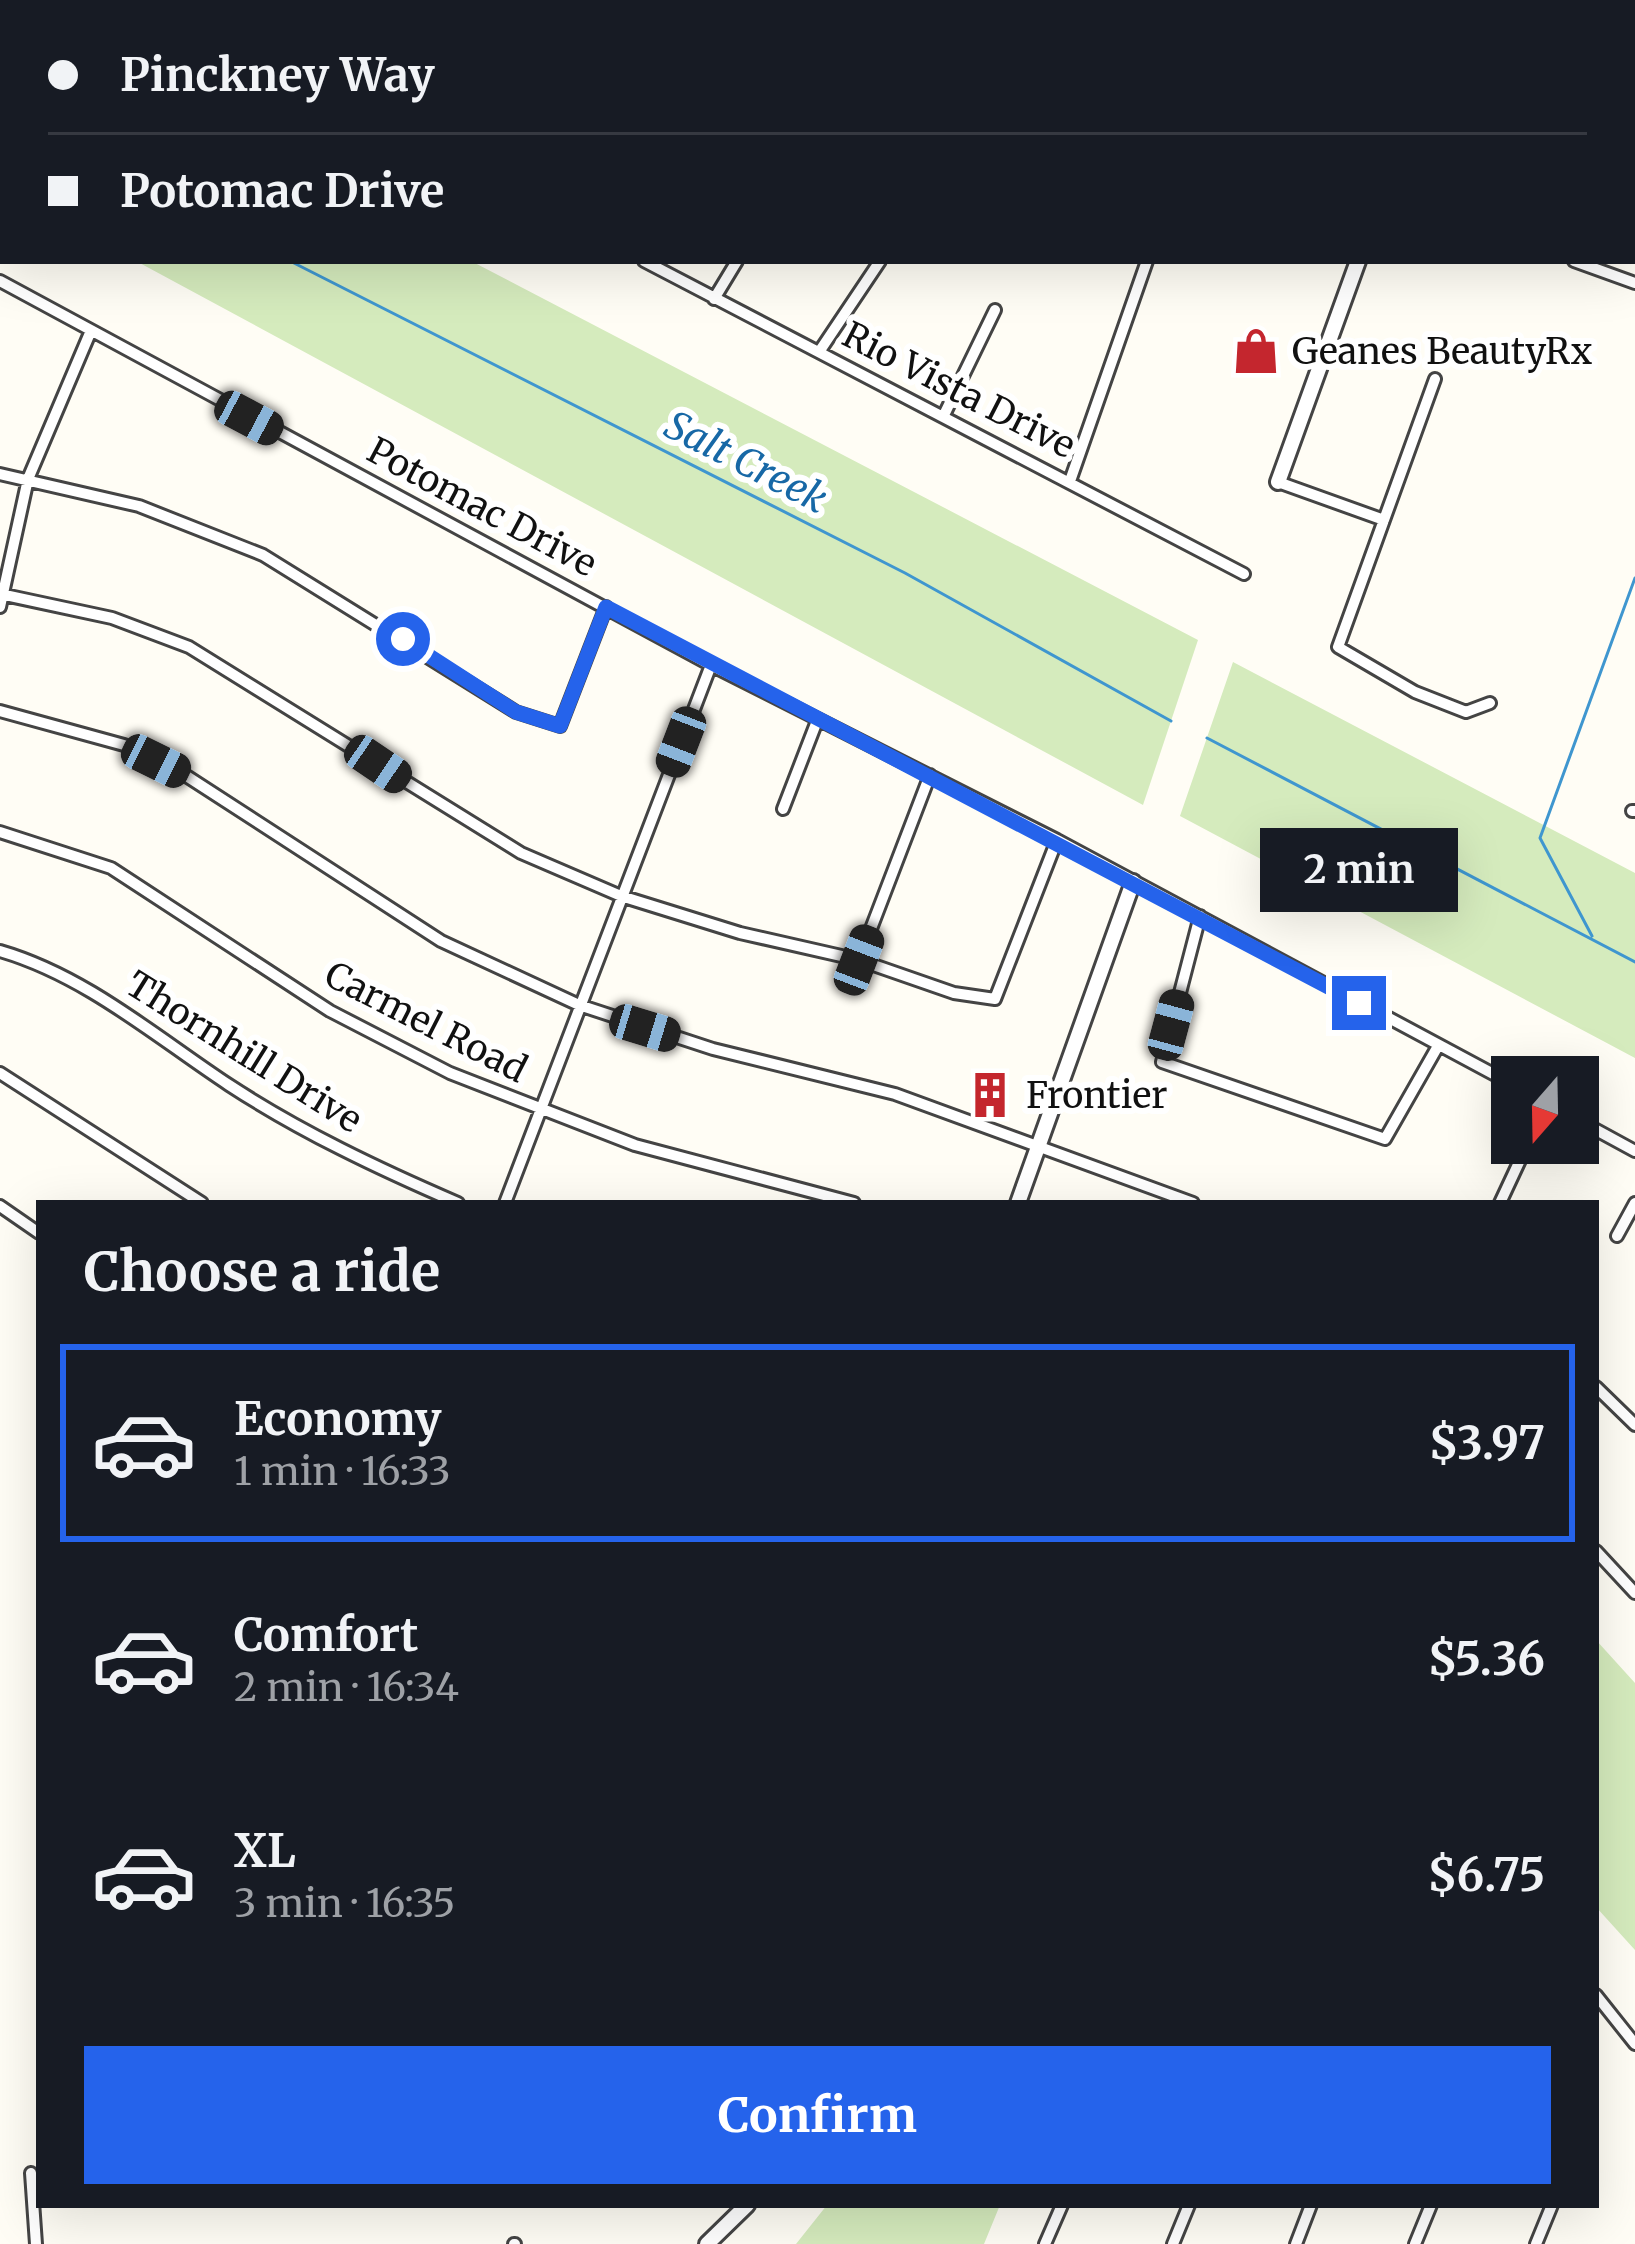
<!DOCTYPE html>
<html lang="en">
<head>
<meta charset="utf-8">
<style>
	body { margin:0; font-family:Merriweather,serif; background:#20242c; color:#f1f3f6; height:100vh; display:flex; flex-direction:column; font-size:45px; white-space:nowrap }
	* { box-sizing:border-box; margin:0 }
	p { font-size:39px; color:#9ea1a6 }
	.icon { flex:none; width:66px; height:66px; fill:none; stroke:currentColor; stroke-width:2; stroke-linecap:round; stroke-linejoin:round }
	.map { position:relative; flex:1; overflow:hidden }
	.sheet { position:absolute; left:36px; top:1200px; width:1563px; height:1008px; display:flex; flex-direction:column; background:#171b24; border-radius:0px; box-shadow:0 12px 48px #0002 }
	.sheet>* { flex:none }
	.top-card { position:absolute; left:0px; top:0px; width:1635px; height:264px; box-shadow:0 12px 48px #0002; display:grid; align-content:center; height:264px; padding:0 48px; background:#171b24 }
	.needle { width:78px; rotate:200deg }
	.buttons { position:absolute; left:1491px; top:1056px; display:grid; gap:24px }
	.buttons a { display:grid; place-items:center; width:108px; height:108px; border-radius:0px; background:#171b24; box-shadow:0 12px 48px #0002; font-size:60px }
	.end { position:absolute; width:54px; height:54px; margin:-27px; border:15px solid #2563eb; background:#fff; box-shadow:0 0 0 6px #fff }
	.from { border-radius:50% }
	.bubble { position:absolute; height:84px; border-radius:0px; background:#171b24; box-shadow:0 12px 48px #0002; font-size:39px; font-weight:700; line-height:84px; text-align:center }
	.car { position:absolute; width:36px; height:72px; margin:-36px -18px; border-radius:15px; box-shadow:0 0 9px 3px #0007; background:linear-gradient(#222 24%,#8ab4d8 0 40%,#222 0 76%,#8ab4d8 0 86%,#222 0) }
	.top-card b { display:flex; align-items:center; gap:42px; height:114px; font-size:45px }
	.top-card b+b { border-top:3px solid #363941 }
	.top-card i { width:30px; height:30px; background:#f1f3f6 }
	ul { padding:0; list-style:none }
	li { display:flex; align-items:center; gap:36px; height:198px; margin:0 24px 18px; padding:0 24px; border:6px solid transparent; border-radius:0px }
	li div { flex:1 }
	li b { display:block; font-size:45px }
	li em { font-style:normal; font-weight:700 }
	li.selected { border-color:#2563eb }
	li>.icon { width:108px; height:108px; stroke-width:1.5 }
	h2 { padding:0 48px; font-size:54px; line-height:144px }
	.action { display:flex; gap:24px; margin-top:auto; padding:24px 48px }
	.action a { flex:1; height:138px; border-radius:0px; background:#2563eb; color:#fff; font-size:48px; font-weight:700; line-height:138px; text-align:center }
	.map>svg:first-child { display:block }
	.green { fill:#d5ebbd }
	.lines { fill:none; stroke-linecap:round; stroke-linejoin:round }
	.stream { stroke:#3f96cf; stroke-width:3 }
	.minor-casing { stroke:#444; stroke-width:16 }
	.tertiary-casing { stroke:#444; stroke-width:20 }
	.minor { stroke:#fff; stroke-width:10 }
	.tertiary { stroke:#fff; stroke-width:14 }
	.route { stroke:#2563eb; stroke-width:15 }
	.labels { text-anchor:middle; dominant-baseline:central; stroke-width:12; stroke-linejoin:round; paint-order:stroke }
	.poi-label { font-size:36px; fill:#111; stroke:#fff; text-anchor:start }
	.street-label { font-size:36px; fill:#111; stroke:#fff }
	.water-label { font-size:39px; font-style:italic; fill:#1768a6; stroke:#fff }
</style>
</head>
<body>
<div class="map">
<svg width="1635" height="2244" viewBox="0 0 1635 2244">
	<rect width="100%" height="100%" fill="#fffdf5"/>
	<path class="green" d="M136,261H471L1198,640L1143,805Z
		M1233,662L1635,873V1058L1180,816Z
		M1596,1640L1635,1683V1950L1596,1907Z
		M827,2205H1000L984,2244H796Z"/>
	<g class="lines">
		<path class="stream" d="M0,111L3,112
			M290,261L905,573L1171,721
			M1207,738L1635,962
			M1592,936L1540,838L1635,578"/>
		<defs>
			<path id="minor" d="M148,0L155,3
				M915,0L923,3
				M1293,0L1301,3
				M184,3L186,0
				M327,3L328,0
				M449,3L450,0
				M573,3L574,0
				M719,3L721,0
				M977,3V0
				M1195,3L1196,0
				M644,261L1244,574
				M1574,261L1635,283
				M0,281L711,665L1057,840L1512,1084
				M714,299L737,261
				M819,352L880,261
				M1435,379L1338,647L1415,692L1466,712L1490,703
				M943,417L995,310
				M0,474L139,506L263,555L516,712L560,726L606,607
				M1070,481L1147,261
				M1278,482L1384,520
				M0,594L112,618L189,647L521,853L621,896L740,933L859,960L954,993L995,999L1057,840
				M0,607L28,479L90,333
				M0,711L124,745L188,777L441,941L579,1005L713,1049L895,1094L1193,1203
				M783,809L817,721
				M1632,811H1635
				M0,832L111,868L330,1011L450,1073L635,1145L854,1203
				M1200,916L1162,1062L1385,1139L1438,1046
				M0,951C86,976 156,1037 229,1085C301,1132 379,1169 458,1203
				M859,960L930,775
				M0,1073L202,1203
				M1578,1120L1635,1151
				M505,1203L711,665
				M1500,1203L1528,1143
				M0,1206L39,1233
				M1617,1236L1635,1203
				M1596,1387L1635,1425
				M1596,1551L1635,1593
				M1596,1995L1635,2044
				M31,2173L36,2244
				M514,2244H515
				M1045,2244L1062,2205
				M1173,2244L1189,2205
				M1296,2244L1311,2205
				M1415,2244L1431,2205
				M1536,2244L1552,2205"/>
			<path id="tertiary" d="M1453,3L1454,0
				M1278,482L1358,261
				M1018,1203L1133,882
				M707,2244L747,2205"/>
		</defs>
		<use href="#minor" class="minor-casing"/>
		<use href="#tertiary" class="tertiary-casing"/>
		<use href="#minor" class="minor"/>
		<use href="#tertiary" class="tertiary"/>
	</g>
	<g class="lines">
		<path class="route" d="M403,639L516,712L560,726L606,607L1359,1003"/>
	</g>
	<defs>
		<symbol id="shop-bare" viewBox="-9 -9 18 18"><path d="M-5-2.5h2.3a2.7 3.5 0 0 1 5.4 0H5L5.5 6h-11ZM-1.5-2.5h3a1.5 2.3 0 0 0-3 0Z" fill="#c4262e" stroke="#fff" stroke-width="2.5" paint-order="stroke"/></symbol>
		<symbol id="building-bare" viewBox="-9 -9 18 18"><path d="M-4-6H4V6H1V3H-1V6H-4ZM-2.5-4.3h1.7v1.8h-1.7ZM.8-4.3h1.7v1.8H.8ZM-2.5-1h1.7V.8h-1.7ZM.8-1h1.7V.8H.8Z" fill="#c4262e" stroke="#fff" stroke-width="2.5" paint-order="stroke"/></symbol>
	</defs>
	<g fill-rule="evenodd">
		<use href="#shop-bare" x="1223" y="318" width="66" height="66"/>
		<use href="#building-bare" x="957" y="1062" width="66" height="66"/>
	</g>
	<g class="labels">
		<g class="poi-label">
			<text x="1292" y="351">Geanes BeautyRx</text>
			<text x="1026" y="1095">Frontier</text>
		</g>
		<g class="street-label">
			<text transform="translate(959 390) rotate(27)">Rio Vista Drive</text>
			<text transform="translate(482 507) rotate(28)">Potomac Drive</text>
			<text transform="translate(426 1022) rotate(27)">Carmel Road</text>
			<text transform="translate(244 1052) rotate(32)">Thornhill Drive</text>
		</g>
		<g class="water-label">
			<text transform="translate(746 462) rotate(27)">Salt Creek</text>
		</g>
	</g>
</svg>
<div class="buttons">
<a><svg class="needle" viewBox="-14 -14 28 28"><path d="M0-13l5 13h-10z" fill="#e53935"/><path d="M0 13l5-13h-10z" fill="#9ea1a6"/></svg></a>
</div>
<i class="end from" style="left:403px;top:639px"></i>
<i class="end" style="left:1359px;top:1003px"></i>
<div class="bubble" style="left:1260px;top:828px;width:198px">2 min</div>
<i class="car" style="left:249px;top:418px;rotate:118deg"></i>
<i class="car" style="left:681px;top:742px;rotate:201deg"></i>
<i class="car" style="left:156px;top:761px;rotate:116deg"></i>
<i class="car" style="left:378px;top:764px;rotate:124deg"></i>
<i class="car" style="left:859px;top:960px;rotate:21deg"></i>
<i class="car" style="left:1171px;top:1025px;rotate:15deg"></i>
<i class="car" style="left:645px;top:1028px;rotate:107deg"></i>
<div class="top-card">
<b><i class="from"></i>Pinckney Way</b>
<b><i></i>Potomac Drive</b>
</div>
<section class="sheet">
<h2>Choose a ride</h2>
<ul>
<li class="selected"><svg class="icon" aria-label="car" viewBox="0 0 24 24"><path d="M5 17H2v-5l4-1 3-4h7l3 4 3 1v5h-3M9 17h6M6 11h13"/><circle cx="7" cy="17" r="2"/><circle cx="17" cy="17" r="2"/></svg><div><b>Economy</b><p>1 min · 16:33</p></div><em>$3.97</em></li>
<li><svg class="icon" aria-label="car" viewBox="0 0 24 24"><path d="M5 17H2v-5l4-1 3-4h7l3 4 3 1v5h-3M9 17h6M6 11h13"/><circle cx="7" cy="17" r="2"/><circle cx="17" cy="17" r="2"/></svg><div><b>Comfort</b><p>2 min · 16:34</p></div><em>$5.36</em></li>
<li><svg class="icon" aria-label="car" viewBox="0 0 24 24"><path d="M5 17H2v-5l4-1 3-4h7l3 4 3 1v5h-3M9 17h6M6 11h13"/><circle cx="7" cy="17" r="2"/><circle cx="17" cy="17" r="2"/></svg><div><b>XL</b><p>3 min · 16:35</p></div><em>$6.75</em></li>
</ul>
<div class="action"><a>Confirm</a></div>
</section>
</div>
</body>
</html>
